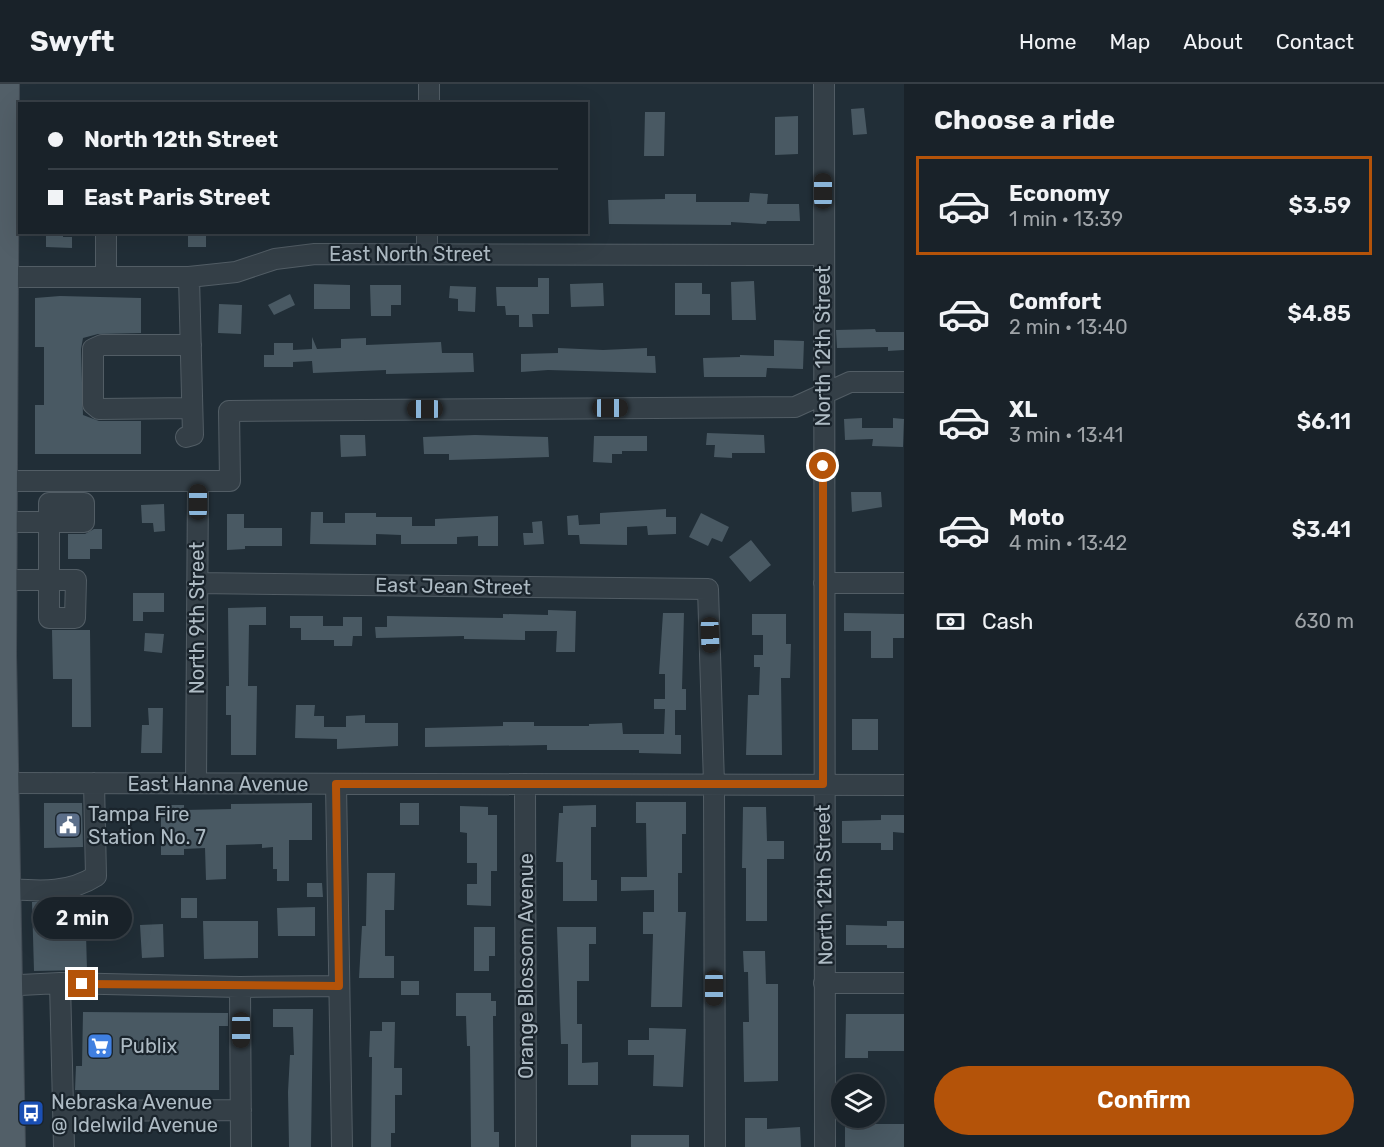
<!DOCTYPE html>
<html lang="en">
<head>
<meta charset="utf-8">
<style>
	body { margin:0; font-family:Rubik,sans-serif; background:#262f35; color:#f1f3f6; height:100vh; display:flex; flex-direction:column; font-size:22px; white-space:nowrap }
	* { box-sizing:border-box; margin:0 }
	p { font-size:20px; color:#9fa4a8 }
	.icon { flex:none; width:33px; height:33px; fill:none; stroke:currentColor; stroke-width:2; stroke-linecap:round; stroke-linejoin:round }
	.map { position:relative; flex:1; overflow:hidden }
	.side { display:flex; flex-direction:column; background:#192229; width:480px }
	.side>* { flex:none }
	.banner { position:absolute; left:18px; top:18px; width:570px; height:132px; border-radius:0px; box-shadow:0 6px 24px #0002,0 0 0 2px #373f46; display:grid; align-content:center; height:132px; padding:0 30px; background:#192229 }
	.fabs { position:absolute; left:831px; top:990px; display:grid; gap:12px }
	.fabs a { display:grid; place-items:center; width:54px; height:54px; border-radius:50%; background:#192229; box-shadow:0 6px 24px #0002,0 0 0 2px #373f46; font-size:30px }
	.end { position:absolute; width:27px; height:27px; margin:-14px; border:8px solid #b45309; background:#fff; box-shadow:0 0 0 3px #fff }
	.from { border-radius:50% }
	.bubble { position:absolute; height:42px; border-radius:21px; background:#192229; box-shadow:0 6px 24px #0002,0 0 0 2px #373f46; font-size:20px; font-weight:600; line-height:42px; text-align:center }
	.car { position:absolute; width:18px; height:36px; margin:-18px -9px; border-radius:8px; box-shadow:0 0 4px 2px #0007; background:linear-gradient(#222 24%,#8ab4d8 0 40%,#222 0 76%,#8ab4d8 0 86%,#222 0) }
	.banner b { display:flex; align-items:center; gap:21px; height:57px; font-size:22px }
	.banner b+b { border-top:2px solid #373f46 }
	.banner i { width:15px; height:15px; background:#f1f3f6 }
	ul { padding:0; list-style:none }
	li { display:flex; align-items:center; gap:18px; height:99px; margin:0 12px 9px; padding:0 18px; border:3px solid transparent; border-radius:0px }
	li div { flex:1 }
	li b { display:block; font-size:22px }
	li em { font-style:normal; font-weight:600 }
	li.on { border-color:#b45309 }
	li>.icon { width:54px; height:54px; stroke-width:1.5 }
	h2 { padding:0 30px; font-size:27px; line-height:72px }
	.pay { display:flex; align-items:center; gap:15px; height:66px; padding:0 30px; font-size:22px }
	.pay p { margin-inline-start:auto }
	.cta { display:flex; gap:12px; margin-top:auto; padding:12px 30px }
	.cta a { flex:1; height:69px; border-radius:36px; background:#b45309; color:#fff; font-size:24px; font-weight:600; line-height:69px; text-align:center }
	header { display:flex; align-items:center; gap:36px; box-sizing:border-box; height:84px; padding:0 30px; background:#192229; border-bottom:2px solid #373f46 }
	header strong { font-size:28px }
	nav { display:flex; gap:33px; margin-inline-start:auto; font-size:21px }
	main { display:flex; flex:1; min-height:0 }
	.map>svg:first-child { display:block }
	.building { fill:#495963 }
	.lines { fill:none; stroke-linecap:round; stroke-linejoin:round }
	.minor-casing { stroke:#525d65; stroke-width:22 }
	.major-casing { stroke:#414b54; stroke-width:28 }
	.minor { stroke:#343f47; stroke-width:20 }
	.major { stroke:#525f68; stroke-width:26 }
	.route { stroke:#b45309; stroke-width:8 }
	.labels { text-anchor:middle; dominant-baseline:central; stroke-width:4.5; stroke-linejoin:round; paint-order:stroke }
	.street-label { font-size:20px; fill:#aebbc4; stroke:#1a242c }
	.poi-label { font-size:20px; fill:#aebbc4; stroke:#1a242c; text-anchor:start }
</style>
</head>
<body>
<header>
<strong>Swyft</strong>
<nav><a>Home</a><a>Map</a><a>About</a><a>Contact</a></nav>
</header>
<main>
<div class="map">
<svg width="904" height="1063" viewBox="0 0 904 1063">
	<rect width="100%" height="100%" fill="#212e37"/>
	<path class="building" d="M864,24L867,50L853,51L851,25Z
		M645,28H665L664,72H644Z
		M798,32V70L775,71V33Z
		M750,109L768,110L767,120H799L800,137H767L766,140L731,138V141L609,140L608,116L665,115V110H696V118H749Z
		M46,148H63V153H72V164L46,163Z
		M188,148H206V163H188Z
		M538,194H549V230H532L533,243H519V231H506L505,222H497L496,203H538Z
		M754,197L756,236H732L731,198Z
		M603,199L604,222L571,223L570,200Z
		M675,199H702V210H710V231H675Z
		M314,200L350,201V225H314Z
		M370,201H401V221H391V232H371Z
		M450,202L476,203L475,228L458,227V215L449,214Z
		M290,210L295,221L274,231L268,221Z
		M60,212L141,214V249L98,250L83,254L81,265L83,331L99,337H141V370H35V321H44V263H35V214Z
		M219,220L242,221L241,250L218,249Z
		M875,245L876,248H904V266L888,267V263L837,264L836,246Z
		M312,253L317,265L341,264V255L366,254V261L441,258L442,269H473L474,288L386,290V286L313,289L312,277L293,278V283H264V271H274V259H293V266L312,265Z
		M774,256L804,257L803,285L767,284L766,293H704L703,274L740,273V271L774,272Z
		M558,264L603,266L647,264V272H655L656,289L548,286L521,288V270L558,269Z
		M862,334V344H893V334L904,335L903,363L872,362L873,355L845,356L844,335Z
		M707,349L764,351L765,369H732V374L714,373L715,361H706Z
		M340,351H365L366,372L341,373Z
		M475,351L548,353L549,373L449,376V370H424L423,353Z
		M594,352H647V367H622V370H612V379L593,378Z
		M851,408H881L882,423L852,428Z
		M164,420L165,447L154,448L153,439H142L141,421Z
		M666,425V433H676V450L648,451L647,442L627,443V461L580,460L579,451H568L567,432L578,431L579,441L600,440V429Z
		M311,428H323V439H345V429H376V433H412V442H435V435L498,432V462H478V452L457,453V460H401V451L376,450V461L310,460Z
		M701,429L729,443L722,458L712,454L708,462L689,453Z
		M227,430H244V444H282V462H245V465L227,466Z
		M542,437L544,460L524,461L523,449H533L532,438Z
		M94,445H102V465H90V475H68V450H85Z
		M751,456L771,481L750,498L729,473Z
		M133,509H164V528H143V537H133Z
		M266,523V541H249L248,602H257L256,671H231V631H226V602H229L228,524Z
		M548,526L576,527L575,568H556L557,547H525V556L464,555V552L376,554L375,543H387V532L503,534V530L548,531Z
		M663,529H684L682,605H686V626H675V651H681V670L639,669V666H547V661L425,663V644L503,642V638H534V642H589V640L622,639L623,650H664L665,625H654V615H665V590H659Z
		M844,529L904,530V554H893V574H871V547H844Z
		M752,530H786V560H791L790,594H781L782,671H746L748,611H759L760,583H754V571H763V551H752Z
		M290,532H323V542H343V533H362V552H353L352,562H334V556H301V544H290Z
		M52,546H90L91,643H72V595H53Z
		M145,549L164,550L162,569L144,567Z
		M296,621H315L314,632H324V643H346V632L365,631V639H398V662L337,665V655L295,654Z
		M148,624H163L162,669H141L142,641H149Z
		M852,635H878V666H852Z
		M636,718H686V750H682V789H678V828H686L682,923H651L653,850H643V828H654V806L621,807V793H647L646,739H636Z
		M44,719H82L83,763L44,764Z
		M312,719V756H289V797H277V785H273V763L262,764V760L226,761V795L206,796L205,764L184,765V771H161V721H184V726L231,725V720Z
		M400,719H419V741H400Z
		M596,721V743H591V796H597V817H563V778H556L559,729H563V722Z
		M460,722L488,723V731H497V787H491V822L467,821V800H477V779H467V749L460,748Z
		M743,723H766L767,757H784V775H767V837H746V784H742Z
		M881,731H904V749L893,748V766H881V759H842V737L881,736Z
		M367,789H395L394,826H385V872H394V894H359L362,842H366Z
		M307,799H322L323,813H307Z
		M75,814H85L87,886L34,887L32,818Z
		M181,814H197V834H181Z
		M315,823V852H278L277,824Z
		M203,837H258V874L204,875Z
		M887,837H904V864H887V861H846V841L887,842Z
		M163,840L164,873L142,874L140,841Z
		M474,843H495V872H489V887H474Z
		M557,843H596V860H589V897H577V940H582V979L598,978V1001H568V960H561Z
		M743,867H765L766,900H778V997L744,998L743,938H749L748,888H744Z
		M401,897H419V911H401Z
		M456,909H491V917H496V932H493L494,1048H499V1063H471L470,962H467L466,932H456Z
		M273,925H313L311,1063H289L288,1008L290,971H294L293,943H273Z
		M83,928L228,929V942H219V1006H75L76,982H82Z
		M846,930H904V967H868V974H845Z
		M382,938H395L394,984H402V1011H395V1049H391V1063H371L372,973H369L370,947H382Z
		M649,944L686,945L683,1003L653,1002L654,971H628V956H649Z
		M745,1034H767V1045L800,1043L801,1063H745Z
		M845,1034H863V1040H904V1063H845Z
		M631,1051H689V1063H631Z"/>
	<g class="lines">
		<defs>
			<path id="minor" d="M824,0L825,1063
				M429,20V0
				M427,170V148
				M0,193H189L236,188L275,175L315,170L823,171
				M106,193V148
				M191,261H102L93,265V320L99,325L192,324
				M186,353L193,351L189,193
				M5,397H230L229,327L795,323L850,298H904
				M5,496H49V534H75L76,496H49V419H84V438C58,438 31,438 5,438
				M197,499L708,505L714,700L715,1063
				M824,499H904
				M0,699L904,701
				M196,699L198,398
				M336,700L342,1063
				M525,700L526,1063
				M7,805C39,807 68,810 96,792L94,699
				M60,899L64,1063
				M824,899H904
				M0,902L60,899L240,903L339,902
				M240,903L241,1063
				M63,1027L241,1026"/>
			<path id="major" d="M6,0L3,571L12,1063"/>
		</defs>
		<use href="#minor" class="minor-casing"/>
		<use href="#major" class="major-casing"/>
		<use href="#minor" class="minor"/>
		<use href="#major" class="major"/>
	</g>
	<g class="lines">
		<path class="route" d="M82,900L339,902L336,700H823V382"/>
	</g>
	<defs>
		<symbol id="civic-square" viewBox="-11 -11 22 22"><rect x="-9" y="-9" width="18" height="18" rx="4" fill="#5c6f8a" stroke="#1a242c"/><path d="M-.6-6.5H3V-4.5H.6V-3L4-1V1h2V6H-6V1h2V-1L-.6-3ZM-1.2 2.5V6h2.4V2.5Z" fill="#fff"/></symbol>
		<symbol id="supermarket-square" viewBox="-11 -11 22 22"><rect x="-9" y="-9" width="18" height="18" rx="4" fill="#3f7fe0" stroke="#1a242c"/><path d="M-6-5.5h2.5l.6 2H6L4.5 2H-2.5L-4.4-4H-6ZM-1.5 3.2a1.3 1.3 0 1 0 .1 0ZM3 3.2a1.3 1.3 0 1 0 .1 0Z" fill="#fff"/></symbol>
		<symbol id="bus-square" viewBox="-11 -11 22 22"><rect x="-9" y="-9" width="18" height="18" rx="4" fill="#1a4fb4" stroke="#1a242c"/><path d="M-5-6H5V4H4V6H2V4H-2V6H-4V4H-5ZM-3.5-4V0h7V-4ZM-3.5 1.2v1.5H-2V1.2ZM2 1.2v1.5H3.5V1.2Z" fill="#fff"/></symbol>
	</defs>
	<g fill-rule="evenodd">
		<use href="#civic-square" x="53" y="726" width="30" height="30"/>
		<use href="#supermarket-square" x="85" y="947" width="30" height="30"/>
		<use href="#bus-square" x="16" y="1014" width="30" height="30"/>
	</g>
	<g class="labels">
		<g class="street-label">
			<text x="410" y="170">East North Street</text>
			<text transform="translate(823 262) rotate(-90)">North 12th Street</text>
			<text transform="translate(453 502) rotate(1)">East Jean Street</text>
			<text transform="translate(197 534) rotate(-90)">North 9th Street</text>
			<text x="218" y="700">East Hanna Avenue</text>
			<text transform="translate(824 801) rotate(-91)">North 12th Street</text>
			<text transform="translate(526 882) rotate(-90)">Orange Blossom Avenue</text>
		</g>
		<g class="poi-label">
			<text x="88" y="730">Tampa Fire<tspan x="88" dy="23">Station No. 7</tspan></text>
			<text x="120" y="962">Publix</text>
			<text x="51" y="1018">Nebraska Avenue<tspan x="51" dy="23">@ Idelwild Avenue</tspan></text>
		</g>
	</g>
</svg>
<div class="fabs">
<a><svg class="icon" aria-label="layers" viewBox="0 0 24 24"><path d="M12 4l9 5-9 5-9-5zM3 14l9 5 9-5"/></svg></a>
</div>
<i class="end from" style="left:823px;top:382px"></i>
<i class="end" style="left:82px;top:900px"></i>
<div class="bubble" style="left:33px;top:813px;width:99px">2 min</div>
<i class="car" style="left:823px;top:107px;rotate:0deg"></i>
<i class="car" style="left:610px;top:324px;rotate:90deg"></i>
<i class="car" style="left:425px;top:325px;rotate:270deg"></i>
<i class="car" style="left:198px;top:418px;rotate:0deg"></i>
<i class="car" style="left:710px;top:551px;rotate:178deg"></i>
<i class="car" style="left:714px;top:904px;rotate:180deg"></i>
<i class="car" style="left:241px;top:946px;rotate:180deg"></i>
<div class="banner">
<b><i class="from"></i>North 12th Street</b>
<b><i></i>East Paris Street</b>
</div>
</div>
<section class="side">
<h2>Choose a ride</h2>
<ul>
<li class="on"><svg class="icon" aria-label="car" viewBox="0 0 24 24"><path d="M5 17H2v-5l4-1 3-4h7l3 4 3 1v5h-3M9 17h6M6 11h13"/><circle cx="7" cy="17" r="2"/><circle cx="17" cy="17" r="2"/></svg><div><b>Economy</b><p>1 min · 13:39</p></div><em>$3.59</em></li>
<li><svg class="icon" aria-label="car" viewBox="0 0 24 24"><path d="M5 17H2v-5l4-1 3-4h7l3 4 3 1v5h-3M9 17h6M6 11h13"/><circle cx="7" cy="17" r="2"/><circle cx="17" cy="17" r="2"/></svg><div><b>Comfort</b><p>2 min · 13:40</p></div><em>$4.85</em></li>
<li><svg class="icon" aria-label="car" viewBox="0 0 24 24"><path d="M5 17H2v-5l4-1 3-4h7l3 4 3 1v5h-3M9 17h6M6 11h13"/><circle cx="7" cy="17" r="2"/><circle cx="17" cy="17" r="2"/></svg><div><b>XL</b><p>3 min · 13:41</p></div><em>$6.11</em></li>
<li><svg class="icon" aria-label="car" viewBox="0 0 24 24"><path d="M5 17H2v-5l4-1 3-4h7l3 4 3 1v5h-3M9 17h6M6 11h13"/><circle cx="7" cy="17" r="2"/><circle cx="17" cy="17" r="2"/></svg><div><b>Moto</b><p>4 min · 13:42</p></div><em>$3.41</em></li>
</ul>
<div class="pay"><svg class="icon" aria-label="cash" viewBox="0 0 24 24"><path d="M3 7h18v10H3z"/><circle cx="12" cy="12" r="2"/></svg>Cash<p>630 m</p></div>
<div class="cta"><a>Confirm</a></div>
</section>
</main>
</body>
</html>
